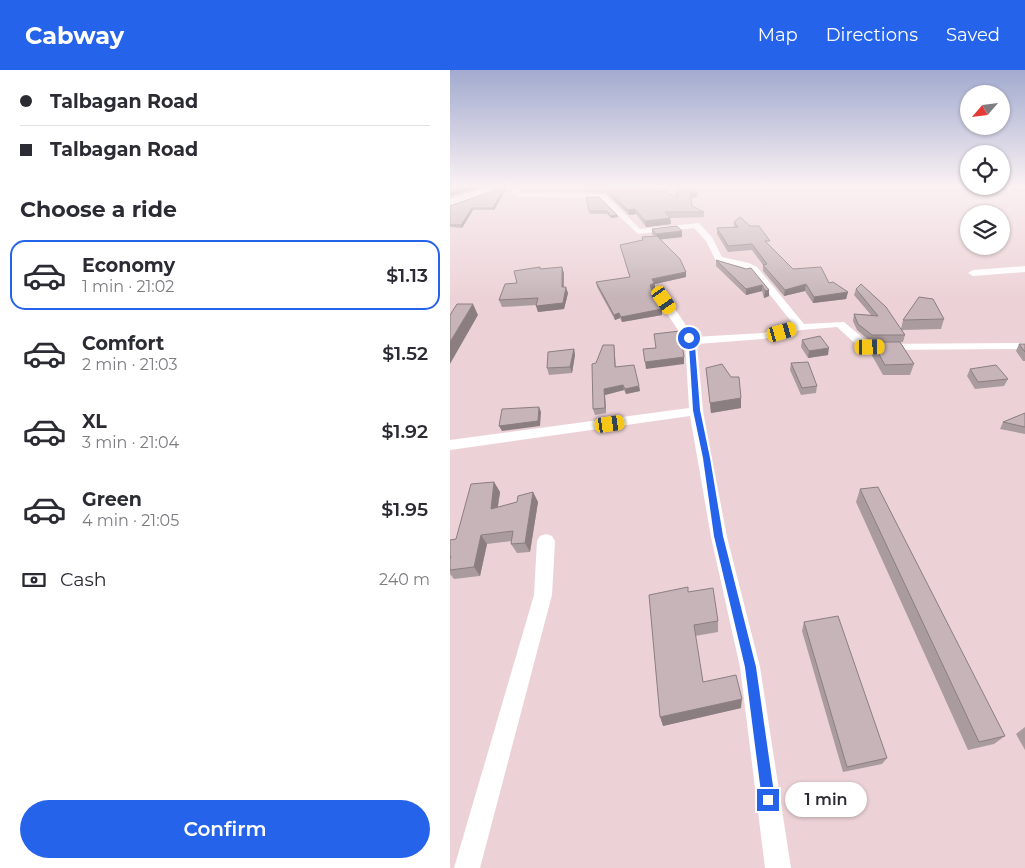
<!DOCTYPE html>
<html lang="en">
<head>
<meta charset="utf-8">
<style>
	body { margin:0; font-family:Montserrat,sans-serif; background:#f2f2f3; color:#2b2b33; height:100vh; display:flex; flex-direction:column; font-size:19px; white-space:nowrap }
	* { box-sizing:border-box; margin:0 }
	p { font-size:16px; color:#7c7c81 }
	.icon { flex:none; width:28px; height:28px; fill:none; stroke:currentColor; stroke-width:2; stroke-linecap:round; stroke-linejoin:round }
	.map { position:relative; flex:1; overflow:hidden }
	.details { display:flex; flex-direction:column; background:#fff; width:450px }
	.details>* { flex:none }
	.top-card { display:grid; align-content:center; height:110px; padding:0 20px; background:#fff }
	.needle { width:32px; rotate:242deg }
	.buttons { position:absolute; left:510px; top:15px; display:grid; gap:10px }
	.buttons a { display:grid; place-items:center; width:50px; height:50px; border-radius:50%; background:#fff; box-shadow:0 1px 4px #0004; font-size:25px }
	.end { position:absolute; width:22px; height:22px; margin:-11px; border:6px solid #2563eb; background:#fff; box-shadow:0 0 0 2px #fff }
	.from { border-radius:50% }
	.bubble { position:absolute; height:35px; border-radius:18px; background:#fff; box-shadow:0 1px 4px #0004; font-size:16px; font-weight:600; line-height:35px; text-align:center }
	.car { position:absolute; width:15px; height:30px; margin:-15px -8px; border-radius:6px; box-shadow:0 0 4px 1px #0007; background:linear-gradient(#f5c518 24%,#345 0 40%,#f5c518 0 76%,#345 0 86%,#f5c518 0) }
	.top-card b { display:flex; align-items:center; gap:18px; height:48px; font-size:19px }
	.top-card b+b { border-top:1px solid #e1e1e2 }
	.top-card i { width:12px; height:12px; background:#2b2b33 }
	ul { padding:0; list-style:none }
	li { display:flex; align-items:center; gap:15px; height:70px; margin:0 10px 8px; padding:0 10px; border:2px solid transparent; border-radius:15px }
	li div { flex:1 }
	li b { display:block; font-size:19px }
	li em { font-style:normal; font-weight:600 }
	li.on { border-color:#2563eb }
	li>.icon { width:45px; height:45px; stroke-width:1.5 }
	h2 { padding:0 20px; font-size:22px; line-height:60px }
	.pay { display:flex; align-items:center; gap:12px; height:55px; padding:0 20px; font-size:19px }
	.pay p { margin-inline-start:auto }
	.action { display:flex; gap:10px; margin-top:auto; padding:10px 20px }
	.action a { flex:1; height:58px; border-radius:30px; background:#2563eb; color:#fff; font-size:20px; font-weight:600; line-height:58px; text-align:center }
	header { display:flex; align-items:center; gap:30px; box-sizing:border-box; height:70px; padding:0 25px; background:#2563eb; color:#fff }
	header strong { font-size:24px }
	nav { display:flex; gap:28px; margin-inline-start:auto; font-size:18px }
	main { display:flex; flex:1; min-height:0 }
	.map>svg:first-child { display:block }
	.built { fill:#ecd2d6; fill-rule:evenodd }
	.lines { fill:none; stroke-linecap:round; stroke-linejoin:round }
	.minor { fill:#fff; fill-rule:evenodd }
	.trunk { fill:#fff; fill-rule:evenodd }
	.wall { fill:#aa9b9e }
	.shaded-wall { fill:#8b7e81 }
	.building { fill:#c6b4b8; stroke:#8b7e81 }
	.route { fill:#2563eb }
</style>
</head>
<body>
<header>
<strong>Cabway</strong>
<nav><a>Map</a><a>Directions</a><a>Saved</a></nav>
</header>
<main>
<section class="details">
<div class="top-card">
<b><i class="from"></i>Talbagan Road</b>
<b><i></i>Talbagan Road</b>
</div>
<h2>Choose a ride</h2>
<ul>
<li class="on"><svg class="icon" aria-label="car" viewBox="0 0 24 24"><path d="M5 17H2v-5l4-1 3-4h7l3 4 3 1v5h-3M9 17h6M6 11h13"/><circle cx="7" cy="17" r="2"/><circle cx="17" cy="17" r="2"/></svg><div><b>Economy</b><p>1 min · 21:02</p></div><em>$1.13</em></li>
<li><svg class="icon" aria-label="car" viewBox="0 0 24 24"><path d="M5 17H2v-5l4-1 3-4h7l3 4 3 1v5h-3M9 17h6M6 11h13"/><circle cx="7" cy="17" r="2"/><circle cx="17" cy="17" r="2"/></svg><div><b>Comfort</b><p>2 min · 21:03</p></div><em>$1.52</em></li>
<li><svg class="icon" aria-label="car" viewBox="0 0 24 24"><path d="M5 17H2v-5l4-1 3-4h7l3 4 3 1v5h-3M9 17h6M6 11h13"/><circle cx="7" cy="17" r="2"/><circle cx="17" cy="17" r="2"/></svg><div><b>XL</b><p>3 min · 21:04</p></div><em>$1.92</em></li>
<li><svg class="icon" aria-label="car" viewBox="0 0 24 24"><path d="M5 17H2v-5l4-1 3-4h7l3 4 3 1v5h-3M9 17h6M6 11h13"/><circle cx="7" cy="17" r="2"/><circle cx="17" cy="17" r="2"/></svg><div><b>Green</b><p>4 min · 21:05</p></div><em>$1.95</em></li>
</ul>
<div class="pay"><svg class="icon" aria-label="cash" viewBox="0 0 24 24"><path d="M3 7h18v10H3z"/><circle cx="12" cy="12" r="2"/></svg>Cash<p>240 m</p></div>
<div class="action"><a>Confirm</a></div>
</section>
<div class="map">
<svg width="575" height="798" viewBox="0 0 575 798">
	<rect width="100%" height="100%" fill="#f3e0e4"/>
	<path class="built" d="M0,117H575V798H0ZM519,144H551V176H519Z"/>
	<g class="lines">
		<path class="minor" d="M61,117H67L70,123L155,124L190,159L249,153L262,167L272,187L299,193L307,197L354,254L394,252L420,274L575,273V279L420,280L409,277L387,257L351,260L313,269L247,274L253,341L277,467L310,597L341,798H315L290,597L261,467L240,346L0,380V370L239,338L235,271L203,222L204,220H212L244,267L313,263L344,255L301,201L293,197L266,191L256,171L244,158L188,164L150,128L68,127L63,124Z
			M575,196V202L523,206L518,203L523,200Z
			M96,464L102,466L105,471L102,525L30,798H4L84,525L87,471L90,466Z"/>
		<path class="trunk" d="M39,117H55L53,119L0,137V129Z"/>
	</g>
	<path class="wall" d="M54,117H55L56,119L44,140H23L12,158L0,157V136Z
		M134,117H202V122L227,128L225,117H243L247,127L241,128L242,136L254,142V147L220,148L221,154L196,157L186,144L179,145L156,123L135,122Z
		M136,127L167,145L168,147L161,148L157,144H140Z
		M284,152L319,176L343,199L379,213L398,222L396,229L363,233L355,221L334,226L313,201V195L302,180L278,182L267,164V158L284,157Z
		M202,159L232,161V167L210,169L236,202V207L205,214V218L202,220L212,245L172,252L170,248L165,250L147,217L146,212L180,207L170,175L192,170V167L204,166L202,164Z
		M266,190L296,199L319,220V226L314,228L312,221L296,225L266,196Z
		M91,199L114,203V217L118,223L114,239L88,242L86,235L52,237L49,230L67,213Z
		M406,219L451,259L453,250L494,249L491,259L452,260L455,265L453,272H450L464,294L460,305H433L420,282L422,272H421L407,260L403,251L404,244L421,245L404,225Z
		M352,270L378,285L358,288L351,277Z
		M569,274H575V291H573L566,281Z
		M164,275L166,297L189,316L190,321L176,324L174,320L155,325L156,343L145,345L143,339L146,293Z
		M124,279L125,285L122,303L99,305L97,298Z
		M341,293L367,316L366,323L351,325L340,300Z
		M256,298L291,338L261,343Z
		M520,299L558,309L554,316L525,319L517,306Z
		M575,343V364L550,359L553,352Z
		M44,412L50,422L48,437L67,432L83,422L88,432L80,482L67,483L61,474V471L37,474L30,506L4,509L0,504V470L6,469Z
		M410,419L555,666L544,674L518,680L406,432Z
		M238,522L268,551V562L245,566L253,612L291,638L213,656Z
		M354,552L437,688L432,694L393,702L352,561Z
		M575,657V680L566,664Z"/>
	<path class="shaded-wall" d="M24,117H34L0,126V123Z
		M55,117L56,119L44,140L43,138Z
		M240,122H247V127L241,128Z
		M22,138L23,140L12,158L11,155Z
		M185,139L186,144L179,145L178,140Z
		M167,145L168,147L161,148V146Z
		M220,148L221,154L196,157L195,151Z
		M232,161V167L207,170L206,164Z
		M112,197L114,203L113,224L112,217Z
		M236,202V207L205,214V218L201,221L200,215L202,209Z
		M356,214L355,221L334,226L335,220Z
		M312,215V221L296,225V219Z
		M116,217L118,223L114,239L88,242L86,236Z
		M319,220V226L314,228L315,221Z
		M398,222L396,229L363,233L364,227Z
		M23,234L28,245L0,294V272Z
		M212,239V245L172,252L171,247Z
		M169,243L170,248L165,250L164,245Z
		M379,278L378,285L358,288L359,281Z
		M124,279L125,285L122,303L120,297Z
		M234,287V294L196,299L195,292Z
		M173,315L174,320L155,325L156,343L155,338L154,319Z
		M189,316L190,321L176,324L175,319Z
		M291,328V338L261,343L260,333Z
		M89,337L91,342L90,356L52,361L49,356Z
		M44,412L50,422L46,448L41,439Z
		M83,422L88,432L80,482L75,473Z
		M31,465L37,474L30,506L24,497Z
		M292,629L291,638L213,656L210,647Z"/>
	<path class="building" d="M0,117H24L0,123Z
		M54,117H55L43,138H22L11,155H0V136Z
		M134,117H201L202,122L215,121L227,128L226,117H243L247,122H240L242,136L254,142H215L220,148L195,151L185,139L178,140L155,118Z
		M136,127H149L167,145L161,146L157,141H139Z
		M290,147L300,156H309L320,171H315L343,199L371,197L379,213L383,212L398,222L364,227L356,214L335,220L313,195L317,194L302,174L278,176L267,158L288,157L284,152Z
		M227,156L232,161L206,164L202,159Z
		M207,166L230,189L236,202L202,209L204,213L200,215L201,218L212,239L171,247L169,243L164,245L146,212L180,207L170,175L193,170L192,167Z
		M266,190L296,199L301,198L319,220L315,221L312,215L296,219Z
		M90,197V199L112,197V217H116L113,233L86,236L88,228L49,230L55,214L67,213L64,201Z
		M411,214L436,237L455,265H422L408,254L404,244L428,246L406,219Z
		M469,227L483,229L494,249L453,250Z
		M7,234H23L0,272V245Z
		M230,261L234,287L195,292L193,279L206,278L204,264Z
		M370,266L379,278L359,281L352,270Z
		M422,272H450L464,294L435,295Z
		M569,274H575V282Z
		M153,275H164L165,297L184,295L189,316L175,319L173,315L154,319L155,338L143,339L142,294L146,293Z
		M124,279L120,297L97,298L98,282Z
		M358,292L367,316L352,318L341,293Z
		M272,294L281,307H289L291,328L260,333L256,298Z
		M546,295L558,309L528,312L520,299Z
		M89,337L88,351L49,356L52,339Z
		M575,343V357L553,352Z
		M44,412L41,439L67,432L68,426L83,422L75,473L61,474L63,461L31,465L24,497L0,500V489L1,486H0V470L6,469L21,414Z
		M428,417L555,666L529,672L410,419Z
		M238,517V522L263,518L268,551L244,555L253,612L286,605L292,629L210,647L199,525Z
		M388,546L437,688L397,697L354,552Z"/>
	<linearGradient id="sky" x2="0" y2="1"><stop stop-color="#a2aacf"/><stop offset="0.51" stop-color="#faf1f3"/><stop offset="1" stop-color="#faf1f3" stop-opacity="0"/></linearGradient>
	<rect width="575" height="228" fill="url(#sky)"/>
	<path class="route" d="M239,266L242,268L245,276L250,340L260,388L273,466L306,597L325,730L323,734L318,736L314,734L312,730L295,597L264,466L253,388L243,340L239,276L236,268Z"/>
</svg>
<div class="buttons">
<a><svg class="needle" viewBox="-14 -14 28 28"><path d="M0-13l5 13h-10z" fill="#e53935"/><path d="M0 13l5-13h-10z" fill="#7c7c81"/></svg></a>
<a><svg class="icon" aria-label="locate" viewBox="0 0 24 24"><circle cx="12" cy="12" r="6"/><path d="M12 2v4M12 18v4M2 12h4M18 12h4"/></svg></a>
<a><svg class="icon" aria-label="layers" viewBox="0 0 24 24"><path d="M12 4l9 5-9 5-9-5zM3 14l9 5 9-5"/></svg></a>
</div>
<i class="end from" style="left:239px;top:268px"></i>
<i class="end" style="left:318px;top:730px"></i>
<div class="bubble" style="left:335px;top:712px;width:82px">1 min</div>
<i class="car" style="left:214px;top:230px;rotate:145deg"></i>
<i class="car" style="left:332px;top:262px;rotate:74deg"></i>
<i class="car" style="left:420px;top:277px;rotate:89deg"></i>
<i class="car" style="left:160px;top:354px;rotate:82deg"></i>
</div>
</main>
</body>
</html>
